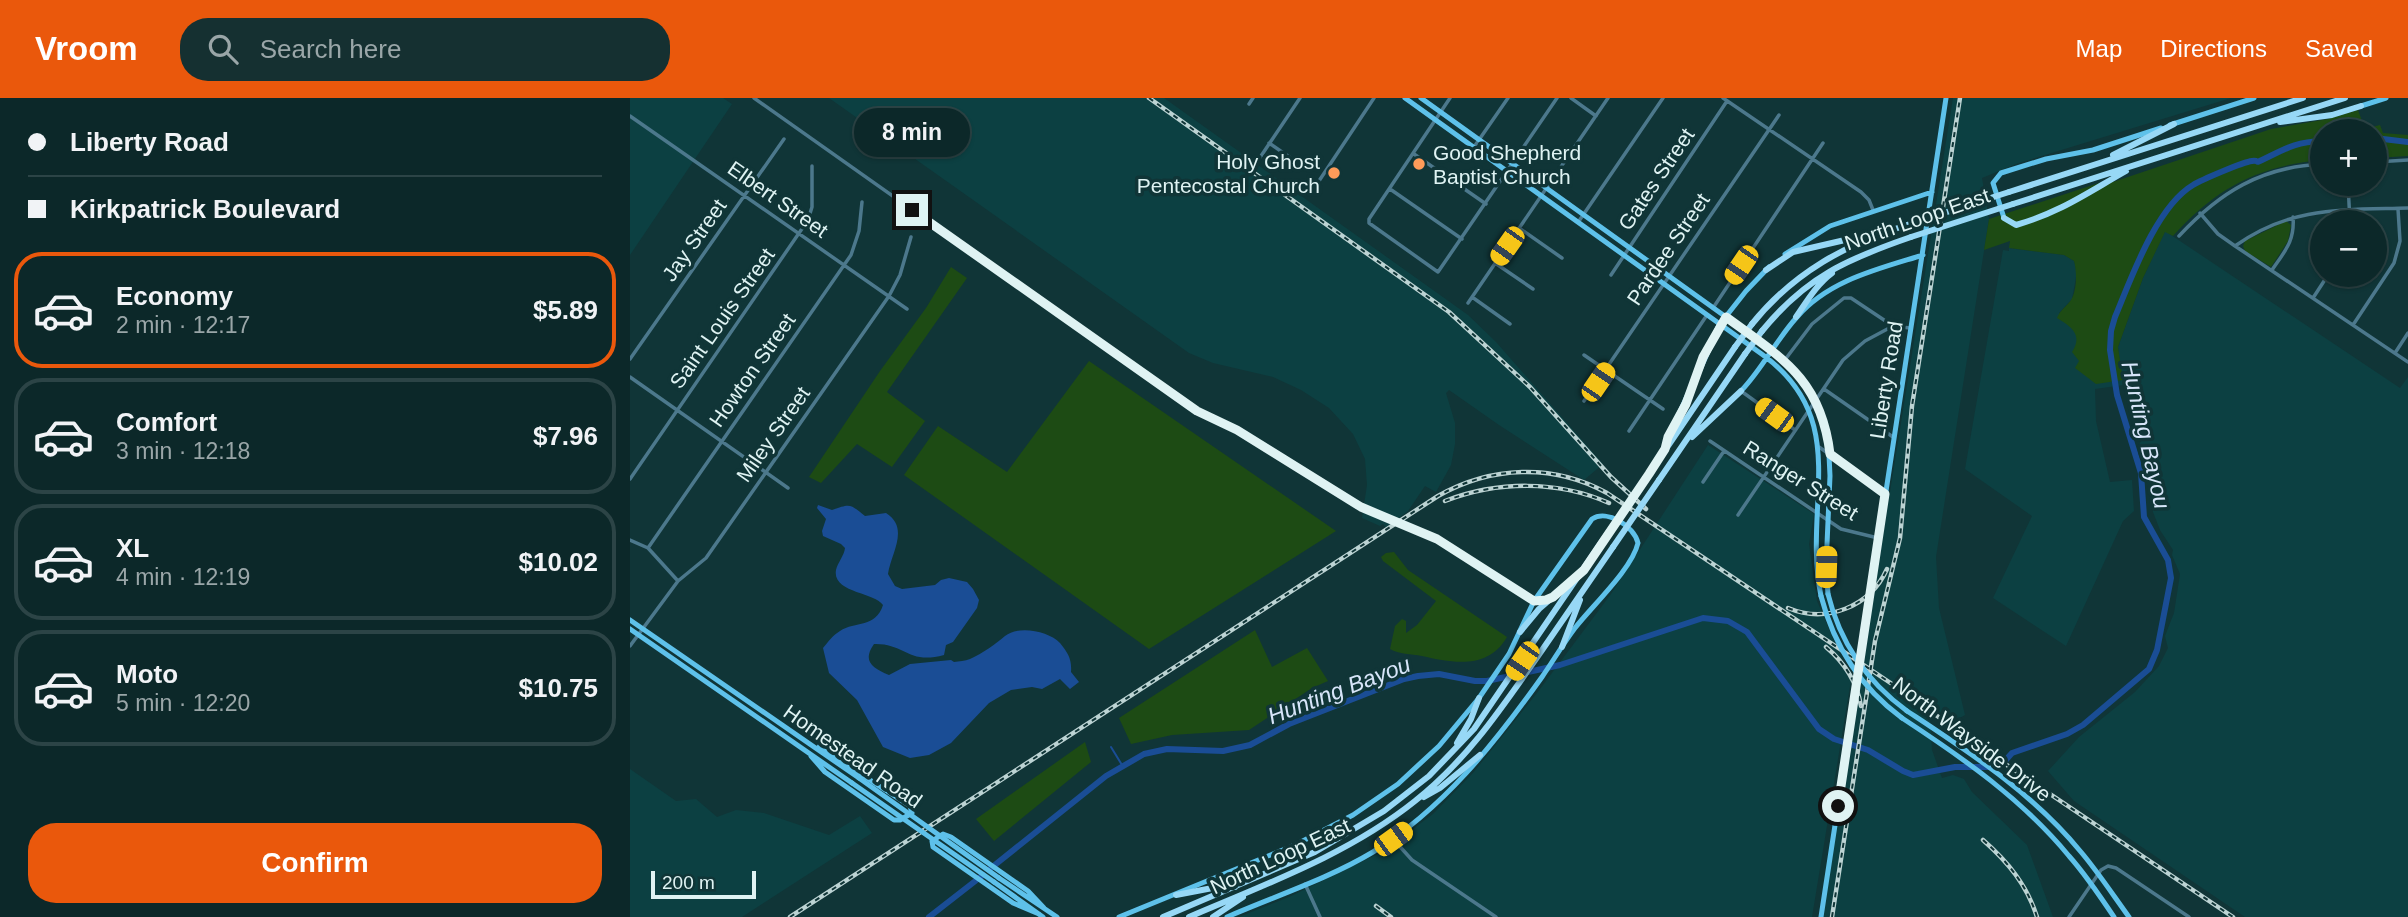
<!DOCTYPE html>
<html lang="en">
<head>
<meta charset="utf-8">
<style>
	body { margin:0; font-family:Helvetica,sans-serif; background:#153031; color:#f1f3f6; height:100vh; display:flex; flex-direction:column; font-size:26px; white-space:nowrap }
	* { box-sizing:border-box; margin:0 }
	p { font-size:23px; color:#9aa6a8 }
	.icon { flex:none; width:38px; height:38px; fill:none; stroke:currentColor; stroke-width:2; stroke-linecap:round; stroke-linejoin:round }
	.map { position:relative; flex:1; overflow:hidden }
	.drawer { display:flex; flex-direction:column; background:#0c2829; width:630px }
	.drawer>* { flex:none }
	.hud { display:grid; align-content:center; height:154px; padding:0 28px; background:#0c2829 }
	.buttons { position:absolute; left:1680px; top:21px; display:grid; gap:14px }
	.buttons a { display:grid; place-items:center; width:77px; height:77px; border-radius:50%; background:#0c2829; box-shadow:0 2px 5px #0004,0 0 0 2px #2c4446; font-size:35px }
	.scale { position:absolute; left:21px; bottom:18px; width:105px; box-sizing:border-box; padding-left:7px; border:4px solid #dff3f3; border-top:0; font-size:19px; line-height:24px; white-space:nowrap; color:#dff3f3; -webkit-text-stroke:5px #103537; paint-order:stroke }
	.end { position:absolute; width:32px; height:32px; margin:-16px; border:9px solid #dff3f3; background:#111; box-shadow:0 0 0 4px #111 }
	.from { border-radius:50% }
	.bubble { position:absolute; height:49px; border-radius:24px; background:#0c2829; box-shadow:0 2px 5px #0004,0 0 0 2px #2c4446; font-size:23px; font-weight:700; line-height:49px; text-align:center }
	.car { position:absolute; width:21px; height:42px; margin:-21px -10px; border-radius:9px; box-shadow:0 0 5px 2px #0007; background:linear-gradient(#f5c518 24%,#345 0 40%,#f5c518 0 76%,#345 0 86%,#f5c518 0) }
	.hud b { display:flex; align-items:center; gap:24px; height:66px; font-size:26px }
	.hud b+b { border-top:2px solid #2c4446 }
	.hud i { width:18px; height:18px; background:#f1f3f6 }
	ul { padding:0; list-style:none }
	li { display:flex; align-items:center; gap:21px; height:116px; margin:0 14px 10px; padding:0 14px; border:4px solid #2c4446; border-radius:28px }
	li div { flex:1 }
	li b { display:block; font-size:26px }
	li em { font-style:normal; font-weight:700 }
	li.selected { border-color:#ea580c }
	li>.icon { width:63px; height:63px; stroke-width:1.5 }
	.action { display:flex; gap:14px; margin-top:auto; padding:14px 28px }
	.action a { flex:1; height:80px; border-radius:28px; background:#ea580c; color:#fff; font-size:28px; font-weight:700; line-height:80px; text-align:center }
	header { display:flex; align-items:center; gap:42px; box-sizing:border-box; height:98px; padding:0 35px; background:#ea580c; color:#fff }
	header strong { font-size:33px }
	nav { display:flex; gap:38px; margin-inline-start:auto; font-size:24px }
	.search { width:490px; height:63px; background:#153031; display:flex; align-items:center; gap:18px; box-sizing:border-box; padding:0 24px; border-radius:28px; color:#9aa6a8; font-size:26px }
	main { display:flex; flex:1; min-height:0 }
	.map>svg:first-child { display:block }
	.built { fill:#0c4042 }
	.green { fill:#1d4b14 }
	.water { fill:#1a4d95 }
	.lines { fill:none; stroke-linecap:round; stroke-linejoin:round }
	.stream { stroke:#1a4d95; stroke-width:2 }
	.river { stroke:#1a4d95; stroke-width:6 }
	.minor { stroke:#4c788c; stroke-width:3.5 }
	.major { stroke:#5ec1ea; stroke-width:5 }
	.highway { stroke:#97d8f6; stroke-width:6 }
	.rail-casing { stroke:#bcd3d3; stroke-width:4.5 }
	.rail { stroke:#103537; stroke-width:2; stroke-dasharray:5; stroke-linecap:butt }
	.major-bridge { stroke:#5ec1ea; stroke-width:5 }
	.highway-bridge { stroke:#97d8f6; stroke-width:6 }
	.route { stroke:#dff3f3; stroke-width:9 }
	.poi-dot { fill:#fe9b59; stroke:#103537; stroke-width:2.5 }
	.labels { text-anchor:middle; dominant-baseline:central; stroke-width:7; stroke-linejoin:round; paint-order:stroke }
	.poi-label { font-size:21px; fill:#dff3f3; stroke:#103537; text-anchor:start }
	.street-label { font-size:21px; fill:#dff3f3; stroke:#103537 }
	.water-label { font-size:23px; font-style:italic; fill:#d7e5f9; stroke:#103537 }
</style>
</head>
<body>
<header>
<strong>Vroom</strong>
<div class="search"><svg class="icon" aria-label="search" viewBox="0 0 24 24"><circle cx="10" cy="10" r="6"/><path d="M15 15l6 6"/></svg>Search here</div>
<nav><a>Map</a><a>Directions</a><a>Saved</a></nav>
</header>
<main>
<section class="drawer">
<div class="hud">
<b><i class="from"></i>Liberty Road</b>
<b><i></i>Kirkpatrick Boulevard</b>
</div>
<ul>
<li class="selected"><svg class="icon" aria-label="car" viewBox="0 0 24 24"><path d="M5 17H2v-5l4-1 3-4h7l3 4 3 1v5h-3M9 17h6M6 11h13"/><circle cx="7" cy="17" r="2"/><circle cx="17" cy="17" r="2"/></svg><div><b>Economy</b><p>2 min · 12:17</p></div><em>$5.89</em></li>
<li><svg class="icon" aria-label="car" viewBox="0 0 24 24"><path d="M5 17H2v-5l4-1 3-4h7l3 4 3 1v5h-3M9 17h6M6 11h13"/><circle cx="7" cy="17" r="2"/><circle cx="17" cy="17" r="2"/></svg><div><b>Comfort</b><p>3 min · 12:18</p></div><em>$7.96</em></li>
<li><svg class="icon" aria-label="car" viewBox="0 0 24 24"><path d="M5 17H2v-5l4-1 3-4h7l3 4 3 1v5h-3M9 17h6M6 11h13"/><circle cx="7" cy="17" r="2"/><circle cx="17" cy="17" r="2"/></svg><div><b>XL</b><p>4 min · 12:19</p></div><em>$10.02</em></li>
<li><svg class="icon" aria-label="car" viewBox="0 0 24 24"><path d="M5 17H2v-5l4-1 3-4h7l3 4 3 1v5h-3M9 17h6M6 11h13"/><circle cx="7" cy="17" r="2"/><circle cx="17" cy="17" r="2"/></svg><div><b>Moto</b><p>5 min · 12:20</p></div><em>$10.75</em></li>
</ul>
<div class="action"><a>Confirm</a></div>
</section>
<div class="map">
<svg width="1778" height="819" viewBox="0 0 1778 819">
	<rect width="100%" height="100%" fill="#103537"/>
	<path class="built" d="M0,0H93L102,6L0,157Z
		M199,0H534L838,217L866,244L973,366L954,382L869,327L819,292L816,295L825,325V346L821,367L806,394L795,388L778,413L756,430L753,426L750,428L732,420L737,387L735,361L723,336L699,310L671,292L643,279L583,265L559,255Z
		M1323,0H1601L1386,66L1352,80L1359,121L1306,459L1309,510L1335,617L1324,623L1299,607L1302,652L1312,680L1323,677L1334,681L1342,694L1397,747L1423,819H1192Z
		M1535,133L1770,290L1778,279V819H1615L1444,703L1418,673L1449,639L1505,594L1529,568L1538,550L1535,538L1544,515L1550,476L1542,457L1543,452L1530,432L1523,414V401L1508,349L1511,343L1499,310L1494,287L1465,291L1466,323L1480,384L1502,382L1504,413L1493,423L1436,548L1363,500L1402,418L1335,371L1373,152L1379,153V150L1434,157L1444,163L1447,174L1442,201L1429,215L1447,236V246L1492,282L1488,249L1513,180Z
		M1078,347L1184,416L1179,446L1187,503L1221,582L1182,819H609L659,799L752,754L803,716L843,675L907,595L981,496Z
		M0,671L46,703L66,701L87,719L106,712L134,715L199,737L230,718L242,735L112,819H0Z"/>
	<path class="green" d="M1728,12L1735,31L1750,27L1753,35L1778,37V58L1745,60V33H1692V62C1628,68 1586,90 1543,138L1535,134L1513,180L1488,249L1493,282L1466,286L1445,270L1449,263L1442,254C1453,237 1442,229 1427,220C1430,212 1436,209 1441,202C1447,192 1447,174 1444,163L1434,157L1379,150L1380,143L1354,152L1359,121L1475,83L1483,84L1641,31L1698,21Z
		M1656,123L1661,127L1658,143L1641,169L1615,153L1613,148L1615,143Z
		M321,169L337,180L257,294L295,323L262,369L227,346L191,385L179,379L250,273L296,210Z
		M459,263L706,433L519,551L274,377L308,328L377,374Z
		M764,454L778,472L877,539C858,572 823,565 792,558C781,556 769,556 760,551L765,528L772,521L776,523V535L787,527L806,503L753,463L751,459L756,455Z
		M625,532L642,569L677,550L698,583L682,590L619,632L542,637L501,646L489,620Z
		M455,644L461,664L364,743L346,721Z"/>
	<path class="water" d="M188,407L202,412C221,405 220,406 235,418L256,415C280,430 261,455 258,476L265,488L272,491L305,487L311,482L319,480L337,484L343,491L349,502L347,510L323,544L316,547L314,557C278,567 275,545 244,546C232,563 242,570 259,577L280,566L321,562L324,564C329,563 335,563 340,561C352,556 367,545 375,538C388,527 419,533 430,545C438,555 442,561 441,574L449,584L440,591L430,581L412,591L402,589L381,592L359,605L321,645L299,657L280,660L253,649L227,602L199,575L193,550C198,544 203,537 210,533C225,523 246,530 253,507C245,494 202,495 206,472C208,464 214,458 215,450L211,446L193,438L192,433L196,421L187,410Z"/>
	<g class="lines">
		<path class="stream" d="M481,649L492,667"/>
		<path class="river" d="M1745,40L1778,44
			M361,770L476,678L514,656L537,651L593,653L620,647L659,626L774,581L788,578L809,576L845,583H857L930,567L1073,520L1098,523L1117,534L1189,631L1204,641L1238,652L1273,673L1283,677L1325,669H1366L1374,664L1382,655L1437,636L1453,627L1519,571L1527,552L1541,480L1538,462L1514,419L1511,375L1487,297L1480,252L1481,233L1485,219C1501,181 1526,109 1563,87C1571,82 1613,64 1622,63C1630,62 1624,66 1632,62C1655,51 1665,44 1692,43
			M299,819L353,777"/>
		<path class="minor" d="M124,0L567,313L607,332L731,409L807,441L904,503
			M820,0L739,121V125L808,174L927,0
			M941,0L966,18
			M1093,0L1231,94L1239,102L1243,112
			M619,6L623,0
			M0,18L277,211
			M639,45L665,63
			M844,49L878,0
			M784,56L856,106
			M629,61L670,0
			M1745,64L1778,62
			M1718,86L1720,124
			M760,91L832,141
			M681,95L744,0
			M1570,115L1588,136L1605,148L1778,264
			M949,123L1033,0
			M889,130L932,160
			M1549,138C1590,94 1631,69 1692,66
			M1605,148C1661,108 1712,112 1778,110
			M865,165L903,191
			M1642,172C1655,153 1665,143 1663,119
			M981,177L1097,3
			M842,199L880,226
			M1683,200L1698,177
			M838,205L978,0
			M1083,210L1193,45
			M1723,227L1764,165L1770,143L1768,111
			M1765,255L1778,235
			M954,257L1033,311
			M0,261L154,41
			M1154,263L1182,226L1214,200H1221L1263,228L1280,230
			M0,279L158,390
			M1194,291L1263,339
			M1111,293L1165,332
			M954,303L1149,17
			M999,333L1077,217
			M1080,343L1211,431L1248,440
			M1189,349L1255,395
			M0,381L178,122L182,109V68
			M1073,384L1094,353
			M1108,417L1213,262L1235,243L1263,228
			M0,442L18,450L48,483
			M18,450L221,157L229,133L232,104
			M0,548L48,483L76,460L259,198L270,177L281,139
			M763,741L782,762L866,819
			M675,786L690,819
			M1439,819L1471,772L1478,768L1486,770L1559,819"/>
		<path class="major" d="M775,0L1133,257C1223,323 1172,407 1191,498
			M791,0L1096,219L1154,263L1171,279L1185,302L1198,336L1200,378L1196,469L1198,496
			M1731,8L1756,0
			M1540,27L1624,0
			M1374,120L1363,85L1371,75L1416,61L1463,52L1531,30
			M1155,156L1200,128L1302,94
			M1090,226L1116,193L1139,169
			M1111,293C1133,270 1146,242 1167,219C1199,182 1248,171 1293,157
			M0,522L229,680
			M0,531L222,685
			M1277,613C1339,654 1403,695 1451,754C1468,774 1483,797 1499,819
			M1272,620C1333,660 1392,701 1439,758C1456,777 1470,798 1484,819
			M181,658L195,674L264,722H270L282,715L280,708L189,649
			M369,780L427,819
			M364,784L413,819
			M409,816L383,805L303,749L302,743L313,736L321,739L398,793L414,810
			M489,819L665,747L723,717L768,686L809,648L849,600L879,556L904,503L962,421C977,411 1004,428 1008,445C1002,471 962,508 945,530C933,546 923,563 912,579C865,645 813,711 743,754C698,781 645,798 597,819
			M1191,819L1316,0"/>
		<path class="highway" d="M1650,24L1702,17L1731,8
			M1483,57L1544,26
			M1379,94L1673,0
			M1383,106L1715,0
			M1374,120L1386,127C1431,114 1457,95 1496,73
			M1136,172L1163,154L1241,136
			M1166,219C1177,203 1187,186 1202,175
			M1122,226C1163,175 1217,145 1280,126
			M1132,233C1176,179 1217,161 1281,139
			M1062,339L1111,293
			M1036,346L1090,226
			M1019,376L1105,249
			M1029,382L1115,256
			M904,503L918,501
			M890,534L909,511L946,479
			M932,549L950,502
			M827,645L841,621L849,600
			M794,699L810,690L850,657
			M546,797L593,788L605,789
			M533,819L685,754L754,713L799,678L844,631L973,442
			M559,819C636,786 719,756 785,703C836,663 871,611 908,558C933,522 958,485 983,449
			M583,819L613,799"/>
		<defs>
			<path id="rail" d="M519,0L819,214L900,289L981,379L1016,411
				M815,403C867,383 927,382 979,405
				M1158,510C1196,526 1240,509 1257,471
				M1196,549C1215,565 1227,584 1231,608
				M1353,742C1378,764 1397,787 1407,819
				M746,808L761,819
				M160,819L808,398C861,368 923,365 977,395L1268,590L1359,655L1603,819
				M1202,819L1245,543L1270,440L1282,308L1330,0"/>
		</defs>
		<use href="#rail" class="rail-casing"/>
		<use href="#rail" class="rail"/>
		<path class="major-bridge" d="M1198,496C1210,545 1236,583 1277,613
			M1191,498C1204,548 1230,589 1272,620
			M229,680L369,780
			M222,685L364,784"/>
		<path class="highway-bridge" d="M1280,126L1379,94
			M1281,139L1383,106
			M1105,249L1122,226
			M1115,256L1132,233
			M973,442L1019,376
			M983,449L1029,382"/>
	</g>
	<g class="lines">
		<path class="route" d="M282,112L567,313L607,332L731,409L807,441L904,503L916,502L923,499L954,472L1019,376L1035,351L1038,339L1056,306L1073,259L1096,219C1152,260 1191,281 1200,356L1255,396L1208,708"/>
	</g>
	<g class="poi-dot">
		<circle cx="789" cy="66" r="7"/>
		<circle cx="704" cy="75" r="7"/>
	</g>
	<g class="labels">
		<g class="poi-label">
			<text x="803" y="54">Good Shepherd<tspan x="803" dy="24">Baptist Church</tspan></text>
			<text x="690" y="63" text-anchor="end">Holy Ghost<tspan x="690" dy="24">Pentecostal Church</tspan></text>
		</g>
		<g class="street-label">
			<text transform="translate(1026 81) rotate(-56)">Gates Street</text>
			<text transform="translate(148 101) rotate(35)">Elbert Street</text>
			<text transform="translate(1287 121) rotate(-19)">North Loop East</text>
			<text transform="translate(64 142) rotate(-55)">Jay Street</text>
			<text transform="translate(1038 151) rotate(-56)">Pardee Street</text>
			<text transform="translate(92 220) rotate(-55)">Saint Louis Street</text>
			<text transform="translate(122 272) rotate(-55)">Howton Street</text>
			<text transform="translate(1256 282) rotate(-81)">Liberty Road</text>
			<text transform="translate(143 336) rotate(-55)">Miley Street</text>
			<text transform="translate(1171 382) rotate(32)">Ranger Street</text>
			<text transform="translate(1342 641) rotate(37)">North Wayside Drive</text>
			<text transform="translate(223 658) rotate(35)">Homestead Road</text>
			<text transform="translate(650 758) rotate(-25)">North Loop East</text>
		</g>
		<g class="water-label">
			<text transform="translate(1516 337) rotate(77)">Hunting Bayou</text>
			<text transform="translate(709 592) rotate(-21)">Hunting Bayou</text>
		</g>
	</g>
</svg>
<div class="buttons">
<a>+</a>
<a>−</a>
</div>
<div class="scale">200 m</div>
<i class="end from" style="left:1208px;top:708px"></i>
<i class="end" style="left:282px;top:112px"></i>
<div class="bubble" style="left:224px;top:10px;width:116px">8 min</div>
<i class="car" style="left:877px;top:148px;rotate:215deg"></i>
<i class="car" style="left:1111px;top:167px;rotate:214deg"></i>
<i class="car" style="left:968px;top:284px;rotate:34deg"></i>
<i class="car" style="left:1144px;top:317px;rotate:306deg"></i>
<i class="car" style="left:1196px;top:469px;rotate:2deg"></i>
<i class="car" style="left:892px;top:563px;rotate:214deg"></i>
<i class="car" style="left:763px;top:741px;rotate:54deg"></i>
</div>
</main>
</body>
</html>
